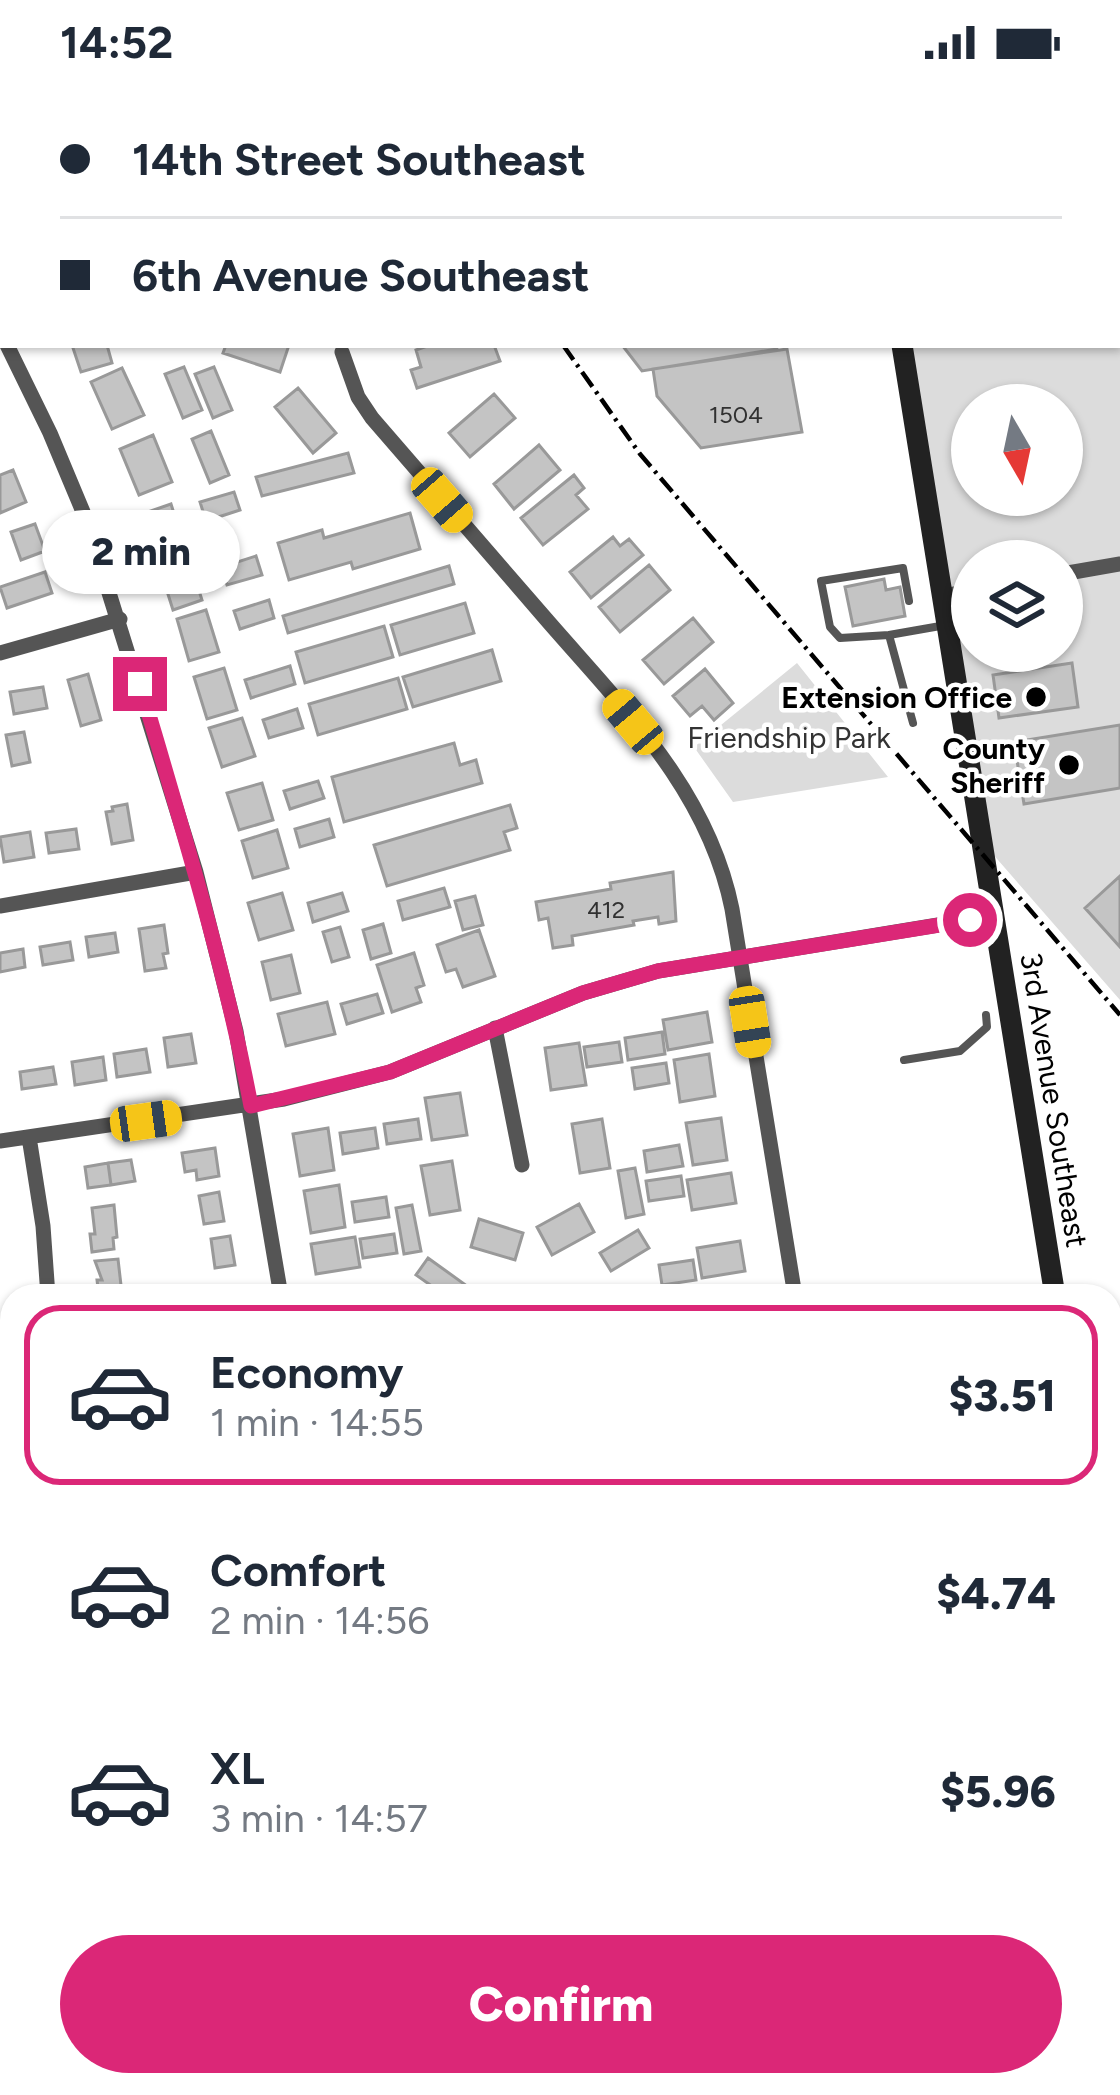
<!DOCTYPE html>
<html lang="en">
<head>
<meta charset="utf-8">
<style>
	body { margin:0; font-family:Figtree,sans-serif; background:#f6f6f7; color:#1f2937; height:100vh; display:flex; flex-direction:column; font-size:45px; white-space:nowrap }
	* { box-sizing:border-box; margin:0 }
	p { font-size:39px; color:#747a83 }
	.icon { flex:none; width:66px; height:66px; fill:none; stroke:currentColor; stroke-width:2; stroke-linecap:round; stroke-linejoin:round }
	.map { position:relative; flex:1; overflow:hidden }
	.side { position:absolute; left:0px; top:1200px; width:1122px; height:813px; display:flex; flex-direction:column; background:#fff; border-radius:36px 36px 0 0; box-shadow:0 3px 9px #0004 }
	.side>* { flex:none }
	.hud { position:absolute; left:0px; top:0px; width:1122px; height:264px; box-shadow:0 3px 9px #0004; display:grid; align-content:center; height:264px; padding:0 60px; background:#fff }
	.needle { width:78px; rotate:171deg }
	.buttons { position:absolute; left:951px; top:300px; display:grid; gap:24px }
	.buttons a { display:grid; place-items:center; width:132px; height:132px; border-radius:50%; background:#fff; box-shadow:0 3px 9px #0004; font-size:60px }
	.end { position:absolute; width:54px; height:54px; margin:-27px; border:15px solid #db2777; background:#fff; box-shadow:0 0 0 6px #fff }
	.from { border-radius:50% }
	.bubble { position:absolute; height:84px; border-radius:42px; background:#fff; box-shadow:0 3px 9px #0004; font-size:39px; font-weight:800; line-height:84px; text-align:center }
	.car { position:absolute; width:36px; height:72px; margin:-36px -18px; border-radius:15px; box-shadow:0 0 9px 3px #0007; background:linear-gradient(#f5c518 24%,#345 0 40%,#f5c518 0 76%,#345 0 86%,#f5c518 0) }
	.hud b { display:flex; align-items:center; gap:42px; height:114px; font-size:45px }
	.hud b+b { border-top:3px solid #e0e1e3 }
	.hud i { width:30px; height:30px; background:#1f2937 }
	ul { padding:21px 0 0; list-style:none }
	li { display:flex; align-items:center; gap:36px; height:180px; margin:0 24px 18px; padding:0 36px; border:6px solid transparent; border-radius:36px }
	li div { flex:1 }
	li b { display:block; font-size:45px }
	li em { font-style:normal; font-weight:800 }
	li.active { border-color:#db2777 }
	li>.icon { width:108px; height:108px; stroke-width:1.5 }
	.action { display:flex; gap:24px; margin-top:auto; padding:24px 60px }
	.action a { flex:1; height:138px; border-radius:72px; background:#db2777; color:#fff; font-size:48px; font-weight:800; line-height:138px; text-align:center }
	.status { display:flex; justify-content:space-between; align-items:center; height:84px; padding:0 60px; background:#fff; direction:ltr }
	.status svg { height:33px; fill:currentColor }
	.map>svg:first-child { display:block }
	.green { fill:#dcdcdc; fill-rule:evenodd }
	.building { fill:#c4c4c4; stroke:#999; stroke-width:3 }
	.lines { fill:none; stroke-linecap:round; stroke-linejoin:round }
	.primary-casing { stroke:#dbdbdb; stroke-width:30 }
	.service { stroke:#555; stroke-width:8 }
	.minor { stroke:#555; stroke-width:15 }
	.secondary { stroke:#222; stroke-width:21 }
	.primary { stroke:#000; stroke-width:24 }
	.rail { stroke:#000; stroke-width:4.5; stroke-dasharray:18 6 3 6; stroke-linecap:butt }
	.route { stroke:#db2777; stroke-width:15 }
	.poi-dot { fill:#000; stroke:#fff; stroke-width:4.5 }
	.labels { text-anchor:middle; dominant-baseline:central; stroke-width:9; stroke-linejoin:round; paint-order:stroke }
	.number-label { font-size:24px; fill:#313131 }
	.poi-label { font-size:30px; font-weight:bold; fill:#000; stroke:#fff; text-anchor:end }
	.park-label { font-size:30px; fill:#333; stroke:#fff }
	.street-label { font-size:30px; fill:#000; stroke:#fff }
</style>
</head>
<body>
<div class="status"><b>14:52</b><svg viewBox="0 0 49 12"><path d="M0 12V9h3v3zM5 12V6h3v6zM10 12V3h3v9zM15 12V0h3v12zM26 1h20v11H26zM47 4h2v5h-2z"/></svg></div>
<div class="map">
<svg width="1120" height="2011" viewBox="0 0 1120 2011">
	<rect width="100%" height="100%" fill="#fff"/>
	<path class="green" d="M872,0H1120V916L991,768L912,261H1119V3ZM972,321H1062V411H972ZM972,477H1062V567H972Z
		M797,579L888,693L733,718L694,663Z"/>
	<path class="building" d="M608,0H740V3H608Z
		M72,261H107L112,279L81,288Z
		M226,261H289L280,288L223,269Z
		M430,261H494L500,277L417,304L411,286L421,283L416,266Z
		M622,261H776L777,265L642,287Z
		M787,265L802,348L701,364L657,312L653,285Z
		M184,283L202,326L183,334L165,290Z
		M214,283L232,326L213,334L195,290Z
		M122,284L144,331L112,345L91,298Z
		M298,304L336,349L313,369L275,323Z
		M494,310L515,334L470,373L449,349Z
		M211,347L229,391L210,399L192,355Z
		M153,351L172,398L139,411L120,365Z
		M539,361L560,386L514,425L494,400Z
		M348,369L354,389L262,412L256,393Z
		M13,386L26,418L0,429V391Z
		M574,391L584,404L576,411L588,425L543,461L521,434Z
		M234,408L240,426L206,437L200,418Z
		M171,420L184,461L156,470L142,430Z
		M410,429L420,465L353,485L351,478L289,496L278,459L322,446L324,454Z
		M35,440L45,467L21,476L11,448Z
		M613,453L620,462L629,455L643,471L591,514L570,488Z
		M256,472L262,491L227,501L222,483Z
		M189,475L202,516L173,526L160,485Z
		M649,481L670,506L620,548L599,523Z
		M449,482L454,500L288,549L283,532Z
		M45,488L52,509L7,524L0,503Z
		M884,495L886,506L900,503L905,532L853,542L845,503Z
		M269,516L274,534L240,545L234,527Z
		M465,519L474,549L400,571L391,541Z
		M206,526L219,568L189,577L177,535Z
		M693,534L713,558L664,600L643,576Z
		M384,542L393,573L305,599L296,568Z
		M492,566L501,597L413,623L403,593Z
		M1072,579L1078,623L999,634L993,591Z
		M290,582L295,600L251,614L245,596Z
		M224,584L237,626L207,635L194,593Z
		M705,585L733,619L714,636L702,622L690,632L673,612Z
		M88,590L101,636L81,642L68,596Z
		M398,594L407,625L318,651L309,620Z
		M43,603L47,624L14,630L10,608Z
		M297,625L303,644L269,654L263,636Z
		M242,634L255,672L222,683L209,644Z
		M1120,641V704L1024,720L1014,658Z
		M24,648L30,678L12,682L6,651Z
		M454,659L460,681L476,676L482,699L344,738L332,693Z
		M318,697L324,714L290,725L284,707Z
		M262,699L273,736L239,746L227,709Z
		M127,720L133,756L112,760L106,728L113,727L112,723Z
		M510,721L517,744L504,748L510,766L387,802L374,761Z
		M329,735L334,753L300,763L295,745Z
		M76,745L79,765L49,769L46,749Z
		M277,746L288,784L253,794L242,757Z
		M30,748L34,773L4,778L0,753Z
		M673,788L676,837L659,840L658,833L633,837L634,841L572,852L573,861L553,864L548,834L539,836L536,818L611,805L610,799Z
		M1120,792V863L1085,824Z
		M444,804L450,823L403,836L398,817Z
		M282,809L293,846L259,856L248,819Z
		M342,809L348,827L313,838L308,819Z
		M475,812L483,841L463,846L455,817Z
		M383,840L391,869L371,875L363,846Z
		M164,841L168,869L163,870L166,884L145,887L139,845Z
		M340,843L349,873L332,878L323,848Z
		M479,846L495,892L463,903L456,885L446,888L437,861Z
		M115,849L118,868L89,873L86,853Z
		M70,858L73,876L43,881L40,863Z
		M23,865L25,883L0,888V869Z
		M414,869L424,901L416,904L421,918L392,928L377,881Z
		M291,871L300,909L271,916L262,878Z
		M377,910L383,929L347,940L341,920Z
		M327,918L335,950L286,962L278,930Z
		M707,928L712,958L668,966L663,936Z
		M662,948L665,970L628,976L625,954Z
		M191,950L196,979L168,983L164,954Z
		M619,958L622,978L587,983L584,963Z
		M579,959L586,1001L551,1006L545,964Z
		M146,965L150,988L117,993L114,970Z
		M709,970L715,1012L680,1018L674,976Z
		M103,973L106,996L75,1001L72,978Z
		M666,979L669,999L635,1005L632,984Z
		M53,983L56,1000L22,1005L20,988Z
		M460,1009L467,1051L432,1056L425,1014Z
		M721,1034L727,1076L693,1081L686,1039Z
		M418,1035L421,1055L387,1060L384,1040Z
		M602,1035L610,1084L580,1089L572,1040Z
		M328,1044L334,1086L300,1092L293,1050Z
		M375,1044L378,1064L343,1070L340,1049Z
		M679,1061L683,1082L647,1088L644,1067Z
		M215,1064L219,1092L197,1096L196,1086L185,1088L182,1069Z
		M131,1076L135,1097L111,1101L108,1079Z
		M452,1077L460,1126L430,1131L421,1082Z
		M108,1079L111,1101L88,1104L85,1083Z
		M635,1084L644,1130L626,1134L618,1087Z
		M731,1089L736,1119L692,1126L687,1096Z
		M681,1092L684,1112L649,1117L646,1097Z
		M339,1101L345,1143L311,1149L304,1107Z
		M219,1108L224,1137L204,1140L199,1112Z
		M386,1113L389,1133L355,1138L352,1118Z
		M579,1120L594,1148L552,1171L537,1143Z
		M114,1121L117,1153L113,1154L114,1165L92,1168L90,1150H95L92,1124Z
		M412,1121L421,1167L404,1170L396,1124Z
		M479,1135L523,1149L515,1176L471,1163Z
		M638,1146L649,1164L611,1187L600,1169Z
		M394,1150L397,1169L363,1174L360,1155Z
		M230,1152L235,1181L215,1184L211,1155Z
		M355,1153L360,1183L316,1190L311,1160Z
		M740,1157L745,1187L702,1194L697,1164Z
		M428,1174L467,1202L460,1212H446L416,1191Z
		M118,1175L122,1210L99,1212L97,1196H102L95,1177Z
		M693,1176L696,1196L662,1201L659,1181Z
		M9,1344L12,1380L0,1381V1345Z
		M11,1406L12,1463L0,1465V1408Z
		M12,1533V1567L0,1569V1535Z"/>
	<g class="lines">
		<defs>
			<path id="primary" d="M1110,1814L1120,1813
				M1110,1851L1120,1849
				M0,1987L12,1985
				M106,2011L174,2001"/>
		</defs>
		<use href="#primary" class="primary-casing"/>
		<path class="service" d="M208,0L212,3
			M889,551L840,554L830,543L821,497L903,484L909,517
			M913,639L889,551L946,541
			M904,976L960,967L987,943L986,931"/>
		<path class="minor" d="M1119,223H1120
			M7,261L50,349L86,435L196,788L236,947L281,1212
			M342,268L358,313L372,334C430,401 488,468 546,535C624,625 708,706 732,825L795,1212
			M1062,490L1120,480
			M943,512L972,507
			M0,569L120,535
			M0,822L196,788
			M495,944L522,1081
			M29,1053L43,1142L48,1212
			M0,1057L284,1015L390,988L583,909L658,887L993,832
			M0,1509L12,1507
			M409,2001L411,2011
			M665,2001L667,2011
			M924,2001L925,2011"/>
		<path class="secondary" d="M859,0L860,3
			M902,261L1055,1212
			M1110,1548L1120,1609"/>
		<use href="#primary" class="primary"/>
		<path class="rail" d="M433,0L435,3
			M563,261L640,370L1120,931"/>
	</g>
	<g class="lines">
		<path class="route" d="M140,600C181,740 224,879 251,1022L390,988L583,909L658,887L970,836"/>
	</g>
	<g class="poi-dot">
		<circle cx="1036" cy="613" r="12"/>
		<circle cx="1069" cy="681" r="12"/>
	</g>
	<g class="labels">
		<g class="number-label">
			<text x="736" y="330">1504</text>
			<text x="606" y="825">412</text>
		</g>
		<g class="poi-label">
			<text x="1012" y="613">Extension Office</text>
			<text x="1045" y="664">County<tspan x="1045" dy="34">Sheriff</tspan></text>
		</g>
		<g class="park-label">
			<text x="789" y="653">Friendship Park</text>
		</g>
		<g class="street-label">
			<text transform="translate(1054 1016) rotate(81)">3rd Avenue Southeast</text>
		</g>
	</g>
</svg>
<div class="buttons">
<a><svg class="needle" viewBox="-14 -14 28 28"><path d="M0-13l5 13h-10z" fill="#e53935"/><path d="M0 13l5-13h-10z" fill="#747a83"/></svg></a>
<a><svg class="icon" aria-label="layers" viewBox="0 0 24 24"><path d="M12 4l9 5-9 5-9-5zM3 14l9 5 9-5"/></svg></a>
</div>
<i class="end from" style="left:970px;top:836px"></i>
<i class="end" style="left:140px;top:600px"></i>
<div class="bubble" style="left:42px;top:426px;width:198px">2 min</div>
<i class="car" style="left:442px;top:416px;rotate:139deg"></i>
<i class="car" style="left:633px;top:638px;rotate:320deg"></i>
<i class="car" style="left:750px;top:938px;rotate:171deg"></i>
<i class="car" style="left:146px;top:1037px;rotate:82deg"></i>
<div class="hud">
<b><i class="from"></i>14th Street Southeast</b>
<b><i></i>6th Avenue Southeast</b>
</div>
<section class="side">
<ul>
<li class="active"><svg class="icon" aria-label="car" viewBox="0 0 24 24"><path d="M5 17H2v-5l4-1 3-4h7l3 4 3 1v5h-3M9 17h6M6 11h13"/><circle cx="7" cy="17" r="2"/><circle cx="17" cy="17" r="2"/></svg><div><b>Economy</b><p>1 min · 14:55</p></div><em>$3.51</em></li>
<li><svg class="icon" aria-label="car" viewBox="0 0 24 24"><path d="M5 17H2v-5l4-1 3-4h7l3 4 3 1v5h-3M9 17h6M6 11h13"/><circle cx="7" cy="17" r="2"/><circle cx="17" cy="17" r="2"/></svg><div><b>Comfort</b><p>2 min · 14:56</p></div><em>$4.74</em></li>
<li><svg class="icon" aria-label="car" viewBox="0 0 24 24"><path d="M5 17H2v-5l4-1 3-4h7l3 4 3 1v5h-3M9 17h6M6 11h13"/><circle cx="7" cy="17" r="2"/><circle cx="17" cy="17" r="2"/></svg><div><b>XL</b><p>3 min · 14:57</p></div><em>$5.96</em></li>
</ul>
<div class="action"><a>Confirm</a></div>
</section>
</div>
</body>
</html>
